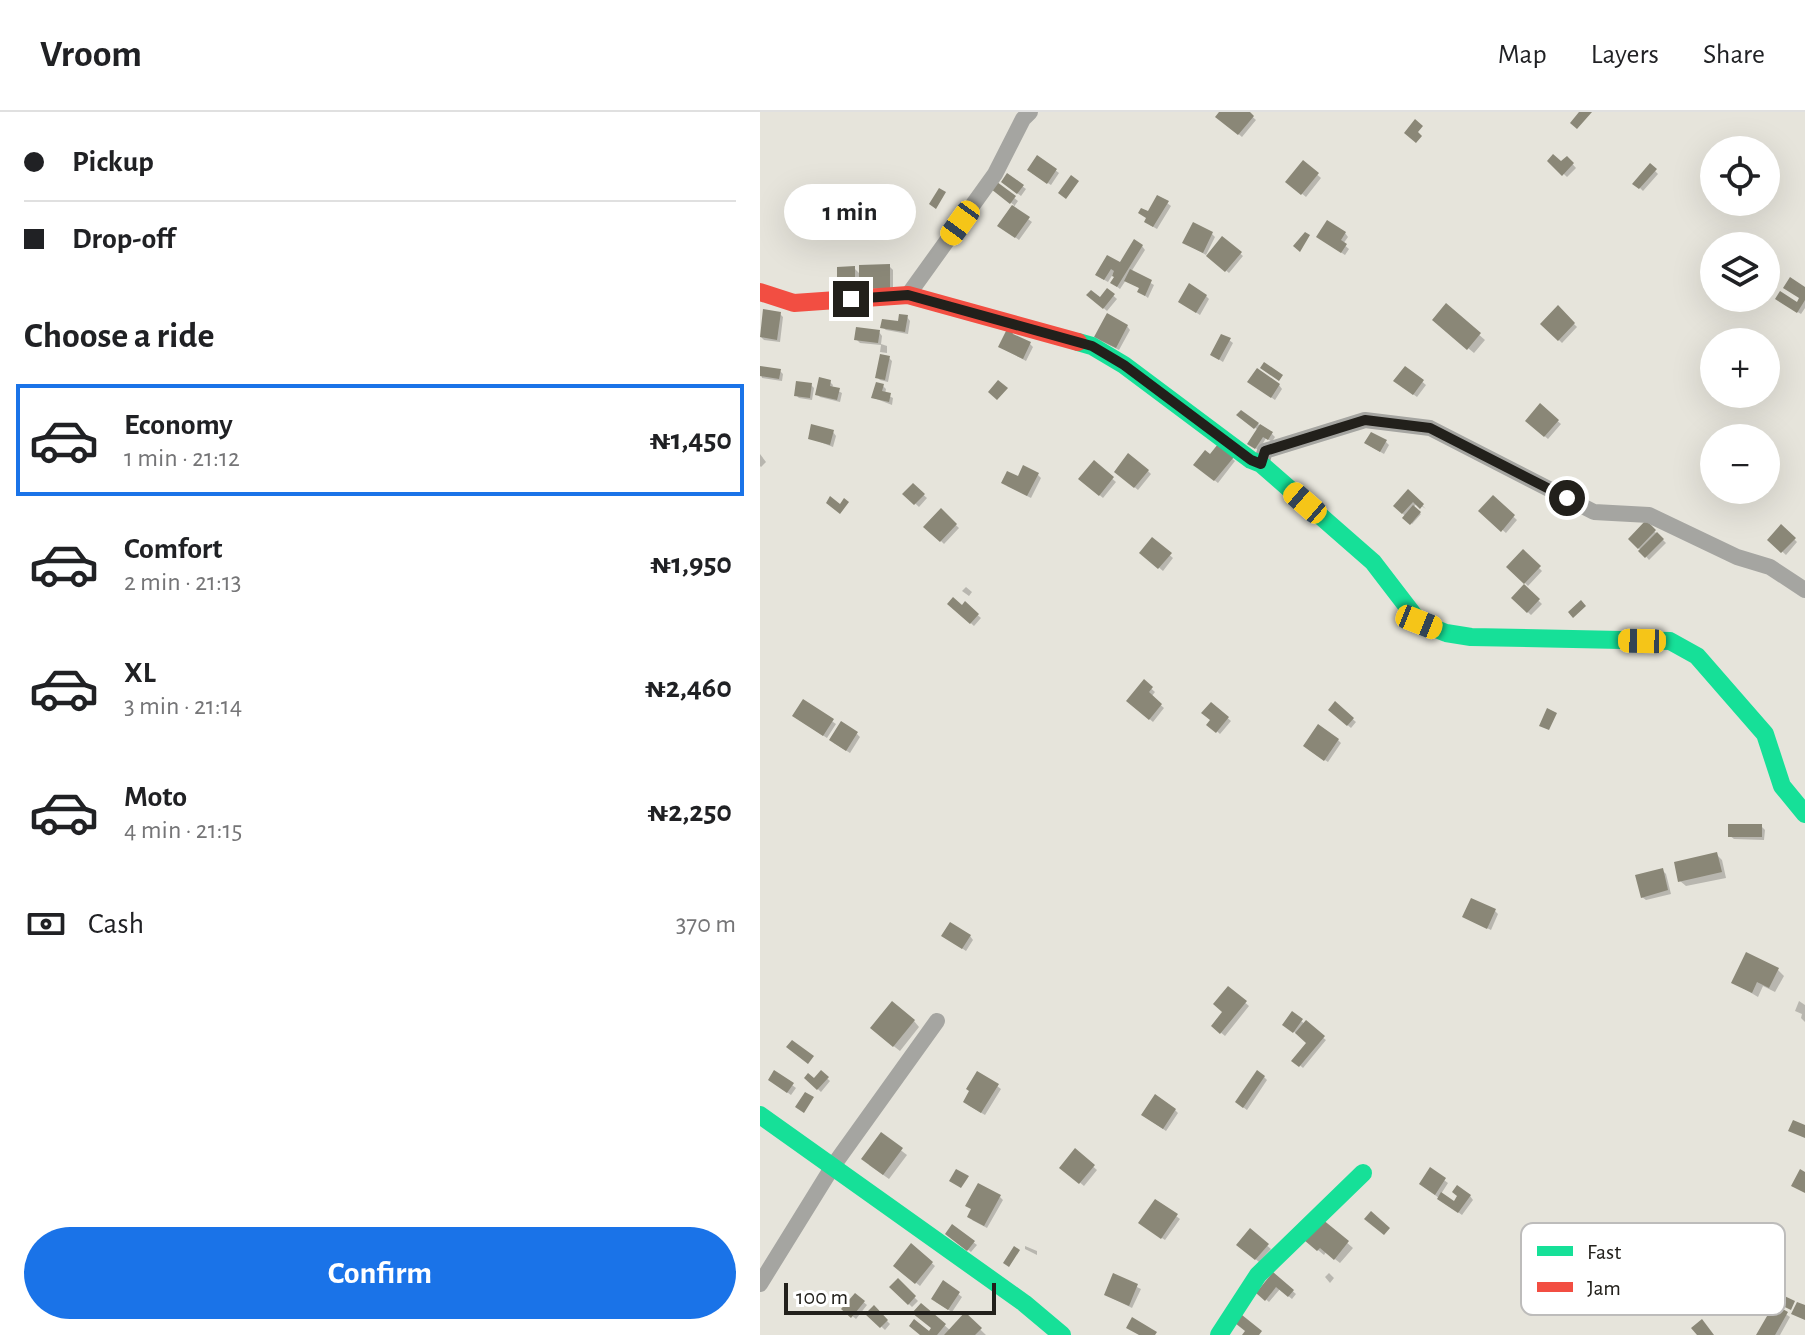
<!DOCTYPE html>
<html lang="en">
<head>
<meta charset="utf-8">
<style>
	body { margin:0; font-family:"Alegreya Sans",sans-serif; background:#f2f2f2; color:#202124; height:100vh; display:flex; flex-direction:column; font-size:30px; white-space:nowrap }
	* { box-sizing:border-box; margin:0 }
	p { font-size:26px; color:#757577 }
	.icon { flex:none; width:44px; height:44px; fill:none; stroke:currentColor; stroke-width:2; stroke-linecap:round; stroke-linejoin:round }
	.map { position:relative; flex:1; overflow:hidden }
	.panel { display:flex; flex-direction:column; background:#fff; width:760px }
	.panel>* { flex:none }
	.guide { display:grid; align-content:center; height:176px; padding:0 24px; background:#fff }
	.controls { position:absolute; left:940px; top:24px; display:grid; gap:16px }
	.controls a { display:grid; place-items:center; width:80px; height:80px; border-radius:50%; background:#fff; box-shadow:0 8px 32px #0002; font-size:40px }
	.scale { position:absolute; left:24px; bottom:20px; width:212px; box-sizing:border-box; padding-left:8px; border:4px solid #22201b; border-top:0; font-size:22px; line-height:28px; white-space:nowrap; color:#22201b; -webkit-text-stroke:6px #fff; paint-order:stroke }
	.end { position:absolute; width:36px; height:36px; margin:-18px; border:10px solid #22201b; background:#fff; box-shadow:0 0 0 4px #fff }
	.from { border-radius:50% }
	.bubble { position:absolute; height:56px; border-radius:28px; background:#fff; box-shadow:0 8px 32px #0002; font-size:26px; font-weight:700; line-height:56px; text-align:center }
	.car { position:absolute; width:24px; height:48px; margin:-24px -12px; border-radius:10px; box-shadow:0 0 6px 2px #0007; background:linear-gradient(#f5c518 24%,#345 0 40%,#f5c518 0 76%,#345 0 86%,#f5c518 0) }
	.guide b { display:flex; align-items:center; gap:28px; height:76px; font-size:30px }
	.guide b+b { border-top:2px solid #e0e0e0 }
	.guide i { width:20px; height:20px; background:#202124 }
	ul { padding:0; list-style:none }
	li { display:flex; align-items:center; gap:24px; height:112px; margin:0 16px 12px; padding:0 8px; border:4px solid transparent; border-radius:0px }
	li div { flex:1 }
	li b { display:block; font-size:30px }
	li em { font-style:normal; font-weight:700 }
	li.active { border-color:#1a73e8 }
	li>.icon { width:72px; height:72px; stroke-width:1.5 }
	h2 { padding:0 24px; font-size:36px; line-height:96px }
	.pay { display:flex; align-items:center; gap:20px; height:88px; padding:0 24px; font-size:30px }
	.pay p { margin-inline-start:auto }
	.button { display:flex; gap:16px; margin-top:auto; padding:16px 24px }
	.button a { flex:1; height:92px; border-radius:48px; background:#1a73e8; color:#fff; font-size:32px; font-weight:700; line-height:92px; text-align:center }
	header { display:flex; align-items:center; gap:48px; box-sizing:border-box; height:112px; padding:0 40px; background:#fff; border-bottom:2px solid #e0e0e0 }
	header strong { font-size:38px }
	nav { display:flex; gap:44px; margin-inline-start:auto; font-size:28px }
	main { display:flex; flex:1; min-height:0 }
	.map>svg:first-child { display:block }
	.shadow { fill:#0003 }
	.building { fill:#8a8777 }
	.lines { fill:none; stroke-linecap:round; stroke-linejoin:round }
	.street { stroke:#a5a5a1; stroke-width:16 }
	.fast { stroke:#16e098; stroke-width:18 }
	.jam { stroke:#f24e42; stroke-width:18 }
	.route { stroke:#22201b; stroke-width:10 }
	.key { fill:#fff; stroke:#bdbcbb; stroke-width:2 }
	.key-label { font-size:22px; fill:#22201b }
</style>
</head>
<body>
<header>
<strong>Vroom</strong>
<nav><a>Map</a><a>Layers</a><a>Share</a></nav>
</header>
<main>
<section class="panel">
<div class="guide">
<b><i class="from"></i>Pickup</b>
<b><i></i>Drop-off</b>
</div>
<h2>Choose a ride</h2>
<ul>
<li class="active"><svg class="icon" aria-label="car" viewBox="0 0 24 24"><path d="M5 17H2v-5l4-1 3-4h7l3 4 3 1v5h-3M9 17h6M6 11h13"/><circle cx="7" cy="17" r="2"/><circle cx="17" cy="17" r="2"/></svg><div><b>Economy</b><p>1 min · 21:12</p></div><em>₦1,450</em></li>
<li><svg class="icon" aria-label="car" viewBox="0 0 24 24"><path d="M5 17H2v-5l4-1 3-4h7l3 4 3 1v5h-3M9 17h6M6 11h13"/><circle cx="7" cy="17" r="2"/><circle cx="17" cy="17" r="2"/></svg><div><b>Comfort</b><p>2 min · 21:13</p></div><em>₦1,950</em></li>
<li><svg class="icon" aria-label="car" viewBox="0 0 24 24"><path d="M5 17H2v-5l4-1 3-4h7l3 4 3 1v5h-3M9 17h6M6 11h13"/><circle cx="7" cy="17" r="2"/><circle cx="17" cy="17" r="2"/></svg><div><b>XL</b><p>3 min · 21:14</p></div><em>₦2,460</em></li>
<li><svg class="icon" aria-label="car" viewBox="0 0 24 24"><path d="M5 17H2v-5l4-1 3-4h7l3 4 3 1v5h-3M9 17h6M6 11h13"/><circle cx="7" cy="17" r="2"/><circle cx="17" cy="17" r="2"/></svg><div><b>Moto</b><p>4 min · 21:15</p></div><em>₦2,250</em></li>
</ul>
<div class="pay"><svg class="icon" aria-label="cash" viewBox="0 0 24 24"><path d="M3 7h18v10H3z"/><circle cx="12" cy="12" r="2"/></svg>Cash<p>370 m</p></div>
<div class="button"><a>Confirm</a></div>
</section>
<div class="map">
<svg width="1045" height="1223" viewBox="0 0 1045 1223">
	<rect width="100%" height="100%" fill="#e6e4db"/>
	<path class="shadow" d="M462,0H487L496,8L482,25L458,4Z
		M807,46L816,56L807,65L790,49L801,52Z
		M543,50L561,66L546,85L528,70Z
		M890,54L898,62L883,79L875,71Z
		M295,58L299,61L291,73L272,61Z
		M237,72L258,89L253,96L272,110L259,128L240,114L254,93L237,80Z
		M246,73L262,74L266,77L261,84Z
		M407,91L411,94L397,117L390,113L388,102Z
		M585,121L588,125L583,132L589,137L585,143L562,128Z
		M452,122L455,125L446,143L425,131Z
		M462,126L483,144L469,161L448,143Z
		M382,134L385,138L371,160L394,173L388,186L380,180L381,177L366,168L360,177L356,174L353,171L356,165L353,162L348,170L341,166L348,145L361,153Z
		M129,154L133,158V179H105L98,172V183H82L94,156L101,163Z
		M1045,177V196L1041,202L1021,190L1037,193Z
		M348,179L357,187L347,199L329,183L340,188Z
		M446,184L449,187L440,203L420,190Z
		M686,194L725,228L714,241L680,213Z
		M798,196L817,215L802,231L783,212Z
		M20,202L23,205L20,230L4,228L1,225Z
		M147,205L150,209L148,222L126,218L122,215L139,211Z
		M367,214L370,218L359,238L339,228Z
		M119,220L122,224L121,232L127,234V241L120,240L121,233L100,231L96,227Z
		M469,228L473,231L463,250L452,243Z
		M270,232L273,235L266,249L240,235Z
		M129,246L132,249L128,270L120,268L117,265Z
		M0,256L20,259L23,262L22,269L2,266Z
		M646,256L666,273L657,285L639,272Z
		M70,270L73,273L72,276L82,281L80,290L60,285L57,282Z
		M51,273L54,276L52,288L39,286L36,283Z
		M493,273H519L522,277L515,288Z
		M123,274L126,277L125,282L133,286L132,293L114,286Z
		M780,294L801,312L788,327L767,309Z
		M481,300L512,322L515,325L512,330L506,326L499,338L493,335L498,318L479,303Z
		M73,320L76,324L73,335L50,326Z
		M626,330L629,333L624,342L610,334Z
		M458,335L475,349L458,371L439,356Z
		M0,342L6,350L1,355L0,354Z
		M334,351L356,370L343,386L321,367Z
		M388,359L391,362L378,378L360,363Z
		M278,363L281,366L271,386L247,374L259,367Z
		M153,374L167,386L159,395L145,382Z
		M648,380L666,397L657,391L653,396L661,402L652,412L636,394Z
		M733,386L757,408L746,421L721,399Z
		M181,399L199,416L184,432L166,414Z
		M886,411L906,431L889,448L871,427Z
		M1022,415L1037,430L1026,443L1010,428Z
		M392,428L413,446L403,459L382,441Z
		M763,440L782,459L768,474L749,455Z
		M206,475L212,480L209,484L202,479Z
		M764,475L782,492L771,503L753,486Z
		M190,492L202,495L205,492L221,506L214,514Z
		M384,570L395,580L391,585L404,596L393,610L369,589Z
		M44,590L76,612L67,626L38,607Z
		M451,592L471,609L460,622L449,612L453,609Z
		M575,592L596,610L591,616L570,598Z
		M97,622L100,625L90,641L74,631Z
		M578,628L581,631L568,650L548,637Z
		M1001,714L1005,718L1004,728L974,727L970,724Z
		M957,743L962,748L966,766L926,774L920,769Z
		M902,758L906,762L911,782L886,788L882,785Z
		M735,799L738,802L731,818L705,805Z
		M210,824L213,828L206,839L187,826Z
		M987,843L1018,858L1024,864L1015,880L1003,874L998,885L973,870Z
		M468,876L489,894L465,924L453,914L465,900Z
		M1039,889L1045,893V910L1041,906L1042,902L1035,899Z
		M154,909L159,915L140,939L118,922Z
		M541,909L566,928L543,956L534,948L549,931L525,913Z
		M61,961L70,969L61,980L46,966L54,969Z
		M504,965L507,968L487,998L480,993Z
		M14,971L32,973L36,976L31,983Z
		M237,974L241,977L225,1003L208,993Z
		M415,998L418,1001L406,1019L387,1006Z
		M121,1023L147,1043L129,1067L109,1053Z
		M315,1039L337,1058L324,1074L302,1055Z
		M670,1058L688,1071L681,1082L694,1092L710,1084L713,1088L702,1103L664,1075Z
		M240,1085L243,1088L227,1116L212,1108Z
		M416,1104L420,1107L405,1128L384,1114Z
		M562,1109L593,1136L580,1151L566,1140L564,1143L552,1133Z
		M490,1119L511,1137L499,1150L479,1133Z
		M191,1125L213,1130L217,1133L211,1140Z
		M152,1134L175,1154L160,1174L139,1157Z
		M265,1134L277,1139V1143L265,1137Z
		M569,1161L574,1166L570,1171L565,1165Z
		M514,1163L536,1182L532,1187L520,1177L509,1190L499,1181Z
		M354,1164L381,1177L372,1196L346,1183Z
		M138,1169L158,1189L152,1195L132,1175Z
		M184,1171L202,1185L192,1200L176,1190Z
		M95,1183L107,1193L96,1207L84,1197Z
		M162,1194L191,1219L205,1203L226,1223H162L169,1222L173,1216Z
		M1015,1195L1030,1205L1020,1223H1000Z
		M114,1196L130,1212L125,1218L108,1202Z"/>
	<path class="building" d="M459,0H490L494,4L478,23L455,5Z
		M819,0H832L817,17L810,11Z
		M655,7L663,14L658,20L662,24L656,31L644,21Z
		M793,42L801,49L807,44L814,51L802,64L787,49Z
		M277,43L297,57L287,72L267,58Z
		M543,48L559,61L541,83L525,70Z
		M890,51L897,57L879,77L872,72Z
		M247,61L264,73L257,82L241,70Z
		M311,63L319,69L306,87L298,81Z
		M237,70L256,84L250,92L231,77Z
		M179,76L186,80L176,97L169,92Z
		M397,83L409,89L393,115L384,110L386,106L378,101L381,96L388,99Z
		M252,93L270,105L255,126L237,114Z
		M567,108L586,120L581,128L587,132L581,141L556,125Z
		M433,110L453,120L443,141L422,131Z
		M545,120L550,123L540,140L533,134Z
		M462,124L482,140L465,160L446,144Z
		M374,127L383,133L357,175L350,171L354,165L352,164L354,159L351,157L344,168L335,163L347,143L360,150Z
		M130,152V176L99,177V153Z
		M95,154V181H77V155Z
		M370,157L392,168L385,184L377,180L379,176L364,169Z
		M1030,165L1045,175V188L1037,201L1015,187L1020,179L1037,190L1039,186L1023,176Z
		M429,171L447,183L436,201L418,190Z
		M347,176L355,182L343,197L326,183L331,178L340,185Z
		M686,191L721,221L707,238L672,208Z
		M798,193L815,211L798,229L780,212Z
		M3,197L21,200L17,228L0,225Z
		M347,201L368,213L356,236L334,225Z
		M139,202L148,203L145,220L120,216L122,207L138,209Z
		M249,213L253,222L271,230L263,247L238,235Z
		M96,215L120,218L118,231L94,228Z
		M461,222L471,226L459,248L450,243Z
		M120,242L130,244L125,268L115,266Z
		M504,250L523,263L519,269L500,256Z
		M0,254L21,257L19,267L0,264Z
		M645,254L664,268L653,283L633,269Z
		M497,256L520,272L511,286L487,270Z
		M59,265L71,268L70,274L80,276L77,288L55,283Z
		M238,268L248,276L237,288L228,280Z
		M36,269L52,271L50,286L34,284Z
		M116,270L124,272L122,279L131,281L129,290L111,286Z
		M780,291L799,308L784,325L765,309Z
		M481,298L499,311L494,317L476,303Z
		M51,312L74,318L70,333L48,327Z
		M500,312L513,320L508,328L503,325L495,337L487,332Z
		M611,320L627,328L620,340L604,331Z
		M458,332L474,345L454,369L433,353L445,338L450,342Z
		M368,341L389,358L374,376L354,360Z
		M334,348L354,365L339,384L318,367Z
		M263,353L279,361L267,384L241,371L247,359L258,364Z
		M153,371L165,382L154,393L142,382Z
		M648,377L664,392L660,397L653,390L642,402L633,394Z
		M733,383L755,403L741,420L718,399Z
		M70,384L80,392L84,386L89,390L80,402L66,391Z
		M653,393L661,400L650,413L642,406Z
		M181,396L197,412L180,430L163,415Z
		M886,408L896,418L878,437L868,427Z
		M1021,412L1036,426L1021,441L1007,428Z
		M897,420L904,427L885,446L878,439Z
		M392,425L412,441L398,457L379,441Z
		M763,437L781,454L764,472L746,455Z
		M764,472L780,487L767,501L751,486Z
		M193,485L202,493L205,489L219,502L210,512L187,492Z
		M821,488L826,494L813,506L808,500Z
		M384,567L393,575L389,580L402,592L389,608L366,589Z
		M43,587L74,607L63,624L32,604Z
		M575,589L594,606L587,614L568,598Z
		M451,590L469,605L456,621L446,613L450,608L441,601Z
		M787,596L797,601L789,618L779,614Z
		M81,609L98,620L86,639L69,628Z
		M558,612L579,627L564,649L543,634Z
		M968,712H1002V725H968Z
		M957,740L962,760L918,770L914,750Z
		M903,756L908,778L881,786L875,763Z
		M711,786L736,797L727,817L702,805Z
		M190,810L211,823L202,837L181,824Z
		M986,840L1019,856L1009,876L997,870L992,881L971,871Z
		M468,874L487,889L460,922L451,914L462,900L453,892Z
		M132,889L155,908L133,935L110,916Z
		M532,899L543,907L533,921L522,913Z
		M546,908L565,924L539,955L531,949L546,931L535,921Z
		M32,928L54,944L48,952L26,935Z
		M14,958L34,971L27,981L8,968Z
		M61,958L69,965L57,978L44,966L48,961L54,966Z
		M497,958L505,964L483,996L475,990Z
		M217,959L239,972L221,1001L203,990L209,979L206,977Z
		M45,980L54,985L44,1001L35,995Z
		M395,982L416,997L403,1017L381,1003Z
		M1033,1008L1045,1013V1026L1028,1019Z
		M121,1020L143,1036L123,1063L101,1047Z
		M315,1036L335,1053L319,1072L299,1056Z
		M670,1055L686,1066L675,1083L659,1072Z
		M196,1057L209,1064L201,1076L189,1069Z
		M1040,1057L1045,1060V1081L1031,1074Z
		M218,1071L241,1083L224,1114L207,1105L211,1097L205,1094Z
		M697,1073L711,1083L698,1101L677,1087L681,1080L694,1089L697,1084L692,1080Z
		M395,1087L418,1102L401,1127L378,1111Z
		M611,1099L630,1116L624,1123L604,1107Z
		M562,1107L589,1129L574,1148L560,1136L557,1139L544,1128Z
		M192,1112L215,1129L207,1139L185,1122Z
		M490,1116L509,1132L495,1148L476,1133Z
		M151,1131L173,1150L155,1172L133,1154Z
		M254,1134L260,1138L249,1155L243,1151Z
		M513,1160L534,1178L528,1185L516,1175L505,1189L496,1181Z
		M353,1161L378,1172L369,1194L344,1183Z
		M138,1166L156,1184L148,1193L129,1175Z
		M183,1168L200,1180L188,1198L171,1187Z
		M1014,1179L1035,1189L1031,1198L1010,1188Z
		M95,1181L105,1189L91,1206L81,1197Z
		M1037,1190L1045,1193V1208L1031,1202Z
		M161,1191L186,1212L177,1223H160L149,1214L154,1207L169,1219L171,1216L152,1201Z
		M1014,1192L1028,1200L1015,1223H996Z
		M114,1193L128,1208L120,1216L105,1202Z
		M205,1200L222,1216L215,1223H184Z
		M482,1203L502,1219L499,1223H482L485,1219L475,1211Z
		M372,1205L397,1220L395,1223H379L366,1216Z
		M942,1207L954,1223H937L931,1216Z"/>
	<g class="lines">
		<path class="street" d="M148,183L235,62L263,7L270,0
			M501,352L505,339L605,308L670,316L834,400L889,403L977,445L1010,455L1045,478
			M0,1172L73,1054L177,909"/>
		<path class="fast" d="M318,230L332,234L364,253L491,348L501,352L613,450L659,510L686,521L711,525L910,529L937,544L1005,622L1022,674L1045,702
			M0,1003L264,1191L302,1223
			M459,1223L498,1163L603,1061"/>
		<path class="jam" d="M0,180L34,191L148,183L318,230"/>
	</g>
	<g class="lines">
		<path class="route" d="M91,187L148,183L332,234L364,253L491,348L501,352L505,339L605,308L670,316L807,386"/>
	</g>
	<rect x="761" y="1111" width="264" height="92" rx="12" class="key"/>
	<rect x="777" y="1134" width="36" height="10" fill="#16e098"/>
	<rect x="777" y="1170" width="36" height="10" fill="#f24e42"/>
	<g class="key-label">
		<text x="827" y="1147">Fast</text>
		<text x="827" y="1183">Jam</text>
	</g>
</svg>
<div class="controls">
<a><svg class="icon" aria-label="locate" viewBox="0 0 24 24"><circle cx="12" cy="12" r="6"/><path d="M12 2v4M12 18v4M2 12h4M18 12h4"/></svg></a>
<a><svg class="icon" aria-label="layers" viewBox="0 0 24 24"><path d="M12 4l9 5-9 5-9-5zM3 14l9 5 9-5"/></svg></a>
<a>+</a>
<a>−</a>
</div>
<div class="scale">100 m</div>
<i class="end from" style="left:807px;top:386px"></i>
<i class="end" style="left:91px;top:187px"></i>
<div class="bubble" style="left:24px;top:72px;width:132px">1 min</div>
<i class="car" style="left:200px;top:111px;rotate:216deg"></i>
<i class="car" style="left:545px;top:391px;rotate:311deg"></i>
<i class="car" style="left:659px;top:510px;rotate:112deg"></i>
<i class="car" style="left:882px;top:529px;rotate:271deg"></i>
</div>
</main>
</body>
</html>
